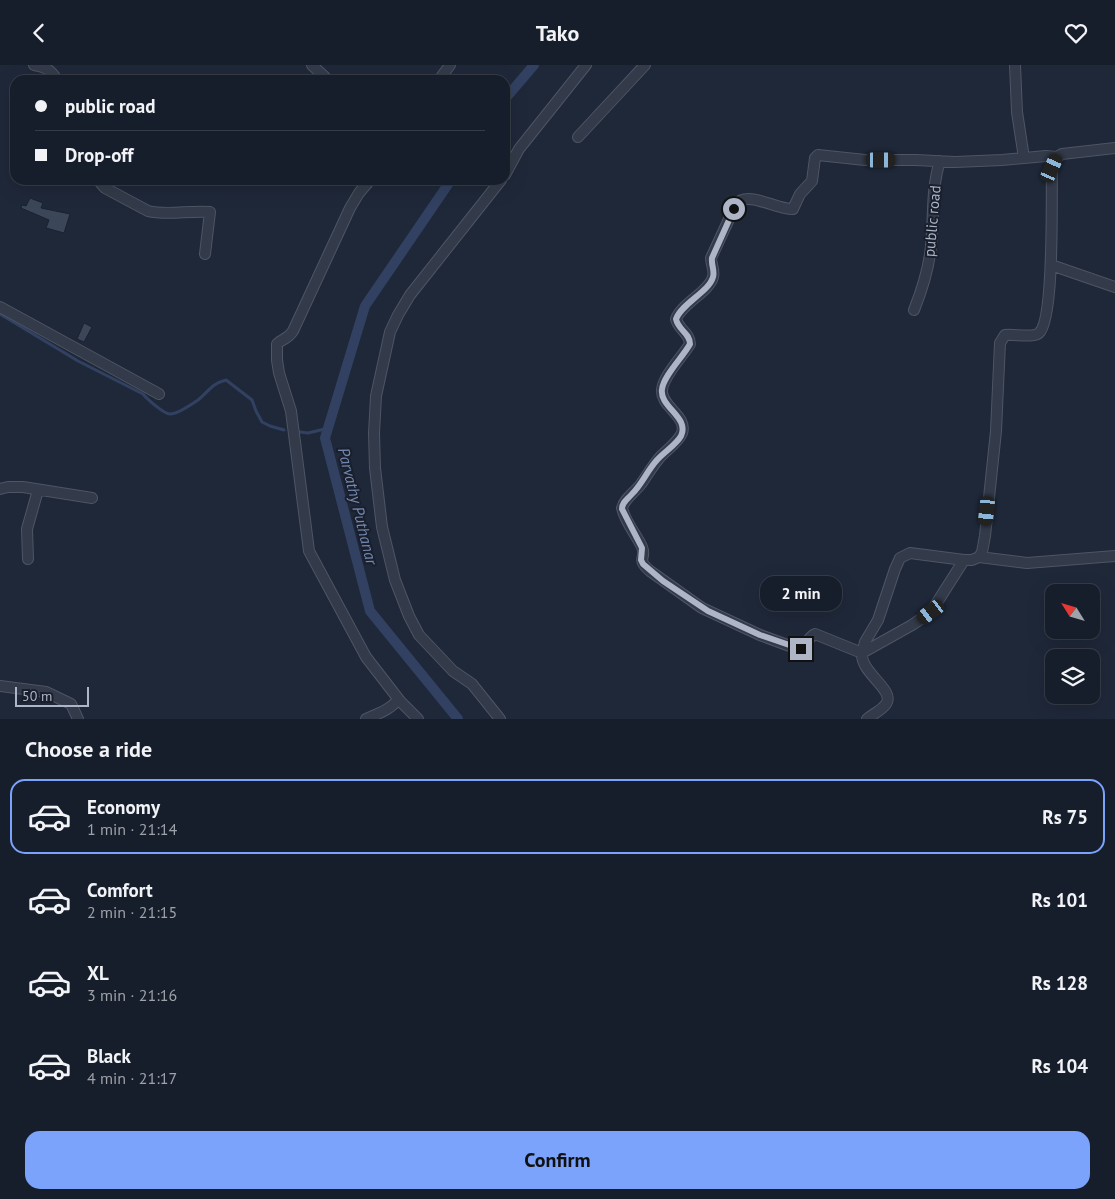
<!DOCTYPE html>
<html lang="en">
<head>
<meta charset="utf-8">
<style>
	body { margin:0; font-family:"PT Sans",sans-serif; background:#202733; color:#f1f3f6; height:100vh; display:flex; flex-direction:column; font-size:19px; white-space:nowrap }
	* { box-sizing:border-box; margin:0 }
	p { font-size:16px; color:#9ea2a9 }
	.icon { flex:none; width:28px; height:28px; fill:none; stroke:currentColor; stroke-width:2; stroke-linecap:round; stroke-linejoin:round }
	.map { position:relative; height:654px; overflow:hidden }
	.drawer { display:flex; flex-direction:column; background:#171e2b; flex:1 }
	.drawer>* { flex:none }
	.top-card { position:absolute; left:10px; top:10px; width:500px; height:110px; border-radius:15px; box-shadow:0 5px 20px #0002,0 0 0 1px #363c47; display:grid; align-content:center; height:110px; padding:0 25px; background:#171e2b }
	.needle { width:32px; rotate:307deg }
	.fabs { position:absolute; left:1045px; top:519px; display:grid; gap:10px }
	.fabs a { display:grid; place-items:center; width:55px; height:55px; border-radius:10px; background:#171e2b; box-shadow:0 5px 20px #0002,0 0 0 1px #363c47; font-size:25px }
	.scale { position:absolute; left:15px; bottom:12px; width:74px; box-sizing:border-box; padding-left:5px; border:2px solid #adb5c6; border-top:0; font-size:14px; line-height:18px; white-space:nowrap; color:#adb5c6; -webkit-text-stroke:4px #191f2d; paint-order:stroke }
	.end { position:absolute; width:22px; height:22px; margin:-11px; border:6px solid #adb5c6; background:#111; box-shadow:0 0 0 2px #111 }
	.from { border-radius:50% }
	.bubble { position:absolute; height:35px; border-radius:15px; background:#171e2b; box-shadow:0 5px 20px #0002,0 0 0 1px #363c47; font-size:16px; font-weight:800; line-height:35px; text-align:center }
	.car { position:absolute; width:15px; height:30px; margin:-15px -8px; border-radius:6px; box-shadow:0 0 4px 1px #0007; background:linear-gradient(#222 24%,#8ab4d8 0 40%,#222 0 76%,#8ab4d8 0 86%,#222 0) }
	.top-card b { display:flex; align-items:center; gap:18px; height:48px; font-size:19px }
	.top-card b+b { border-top:1px solid #363c47 }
	.top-card i { width:12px; height:12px; background:#f1f3f6 }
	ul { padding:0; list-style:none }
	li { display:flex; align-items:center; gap:15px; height:75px; margin:0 10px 8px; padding:0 15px; border:2px solid transparent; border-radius:15px }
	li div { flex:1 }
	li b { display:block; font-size:19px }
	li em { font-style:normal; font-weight:800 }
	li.current { border-color:#7ca3fc }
	li>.icon { width:45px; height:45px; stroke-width:1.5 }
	h2 { padding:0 25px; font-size:22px; line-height:60px }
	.primary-button { display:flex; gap:10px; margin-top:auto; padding:10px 25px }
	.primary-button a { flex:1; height:58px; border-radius:15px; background:#7ca3fc; color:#111; font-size:20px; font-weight:800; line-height:58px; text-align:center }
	header { display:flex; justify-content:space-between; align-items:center; height:65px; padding:0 25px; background:#171e2b; font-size:22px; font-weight:800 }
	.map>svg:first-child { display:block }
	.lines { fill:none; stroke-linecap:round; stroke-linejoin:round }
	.stream { stroke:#324161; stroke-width:3 }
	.canal { stroke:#324161; stroke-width:10 }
	.building { fill:#3b4659; stroke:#1b212f }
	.minor-casing { stroke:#4e5564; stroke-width:12 }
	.minor { stroke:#333a49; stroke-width:10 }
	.route { stroke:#adb5c6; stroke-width:6 }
	.labels { text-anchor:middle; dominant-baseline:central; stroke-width:4; stroke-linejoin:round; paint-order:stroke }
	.street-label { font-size:15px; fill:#adb5c6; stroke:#191f2d }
	.water-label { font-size:16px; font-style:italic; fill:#7488af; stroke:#191f2d }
</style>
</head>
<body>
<header><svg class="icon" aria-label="back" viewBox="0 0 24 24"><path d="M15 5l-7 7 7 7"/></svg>Tako<svg class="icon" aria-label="heart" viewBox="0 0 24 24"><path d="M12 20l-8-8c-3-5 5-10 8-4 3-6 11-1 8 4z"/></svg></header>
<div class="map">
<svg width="1115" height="654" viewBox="0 0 1115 654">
	<rect width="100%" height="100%" fill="#1f2839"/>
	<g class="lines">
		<path class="stream" d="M0,249L78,296L143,329C147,334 164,349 170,349C178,349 192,339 198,335C209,326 211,319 226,315L252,335L256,346L262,357L270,361L284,365
			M300,367L308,368L329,363"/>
		<path class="canal" d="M505,34L534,0
			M451,115L365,241L325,373L370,546L458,654"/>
	</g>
	<path class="building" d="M30,133L43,138L41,143L70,149L64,168L46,163L49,155L21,143L22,140L26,141Z
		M84,258L92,262L84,277L77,274Z"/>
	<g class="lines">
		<defs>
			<path id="minor" d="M34,0C46,2 51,5 57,15
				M312,0L328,15
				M1015,0L1017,47L1024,93
				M439,15L450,0
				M578,72L645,0
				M1115,83L1062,89L1057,92L1046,91L1002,95L955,97L916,95H865L818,90L815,93L812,116L800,129L793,144C777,145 748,125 736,139L711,193C711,199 715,206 713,212C709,227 682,238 676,254C678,264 690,268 690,279C683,291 663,311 662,325C660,341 688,351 682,368C678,377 668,384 661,391C653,400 648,409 641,419C635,427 624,434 622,443C625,457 636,469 642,482C647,494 635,493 650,506L702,543L760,570L798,584C806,582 808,572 815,569L862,588L865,577L878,555L895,504L900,493L910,488L964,495H972L979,492L1027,498L1115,491
				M505,110L519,84L586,0
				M98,115L105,123L148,146C168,151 189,145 210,147L205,189
				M370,115L359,128L350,143L293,266C287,275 283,273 277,279V295L279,308L291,346L309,486L366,592L400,636L418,654
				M1051,200L1115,222
				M0,242L159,329
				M914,245C922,225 929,203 931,181C934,152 931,124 940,96
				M0,424L8,422H23L92,433
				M979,492L982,487L985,471L996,366L1000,278L1005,270C1014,269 1034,273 1039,268C1055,254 1051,129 1052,103L1057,92
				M28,494L27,464L38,425
				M0,621L46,627L71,639L78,654
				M366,654C377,649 392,644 398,634
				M500,654L472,619L453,606L419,570L409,551L395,515L382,462L375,403L374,368L376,331L390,267L398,250L410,230L501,115
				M867,654C873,649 882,645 886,639C896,625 860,608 862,588L912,560L931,547L964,495"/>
		</defs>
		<use href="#minor" class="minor-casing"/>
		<use href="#minor" class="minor"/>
	</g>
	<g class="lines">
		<path class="route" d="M734,144L712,193C711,200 715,206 713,212C709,227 682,238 676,254C678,265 690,268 690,279C683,292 664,310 662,324C659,342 690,352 681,371C676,380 664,387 657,395C647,406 642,419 632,429C628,434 622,437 622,444L642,483L641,495L643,499L663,516L708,546L760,570L801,584"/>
	</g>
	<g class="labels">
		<g class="street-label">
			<text transform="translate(932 156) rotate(-85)">public road</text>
		</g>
		<g class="water-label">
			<text transform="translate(358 441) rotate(76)">Parvathy Puthanar</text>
		</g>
	</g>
</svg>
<div class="fabs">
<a><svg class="needle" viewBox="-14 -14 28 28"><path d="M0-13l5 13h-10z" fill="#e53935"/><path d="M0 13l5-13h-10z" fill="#9ea2a9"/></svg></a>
<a><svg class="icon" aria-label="layers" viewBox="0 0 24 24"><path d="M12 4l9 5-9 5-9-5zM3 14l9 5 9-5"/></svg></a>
</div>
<div class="scale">50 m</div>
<i class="end from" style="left:734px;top:144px"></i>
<i class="end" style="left:801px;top:584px"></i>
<div class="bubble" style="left:760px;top:511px;width:82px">2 min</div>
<i class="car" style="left:881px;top:95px;rotate:90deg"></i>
<i class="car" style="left:1052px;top:103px;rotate:24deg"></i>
<i class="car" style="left:987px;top:446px;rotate:186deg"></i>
<i class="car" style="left:931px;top:547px;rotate:233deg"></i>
<div class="top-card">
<b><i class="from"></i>public road</b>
<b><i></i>Drop-off</b>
</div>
</div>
<section class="drawer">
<h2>Choose a ride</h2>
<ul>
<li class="current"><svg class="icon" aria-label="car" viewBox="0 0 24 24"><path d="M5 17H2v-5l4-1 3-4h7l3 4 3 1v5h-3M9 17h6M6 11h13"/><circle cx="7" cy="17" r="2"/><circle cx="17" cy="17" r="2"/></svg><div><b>Economy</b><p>1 min · 21:14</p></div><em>Rs 75</em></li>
<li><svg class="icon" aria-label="car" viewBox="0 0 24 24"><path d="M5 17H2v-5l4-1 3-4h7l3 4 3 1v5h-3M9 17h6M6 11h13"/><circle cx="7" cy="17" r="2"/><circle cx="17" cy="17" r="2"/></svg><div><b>Comfort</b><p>2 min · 21:15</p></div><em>Rs 101</em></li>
<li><svg class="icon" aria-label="car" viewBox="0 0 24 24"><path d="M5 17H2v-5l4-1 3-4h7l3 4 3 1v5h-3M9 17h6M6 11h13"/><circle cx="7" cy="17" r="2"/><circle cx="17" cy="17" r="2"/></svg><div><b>XL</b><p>3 min · 21:16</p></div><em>Rs 128</em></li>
<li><svg class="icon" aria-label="car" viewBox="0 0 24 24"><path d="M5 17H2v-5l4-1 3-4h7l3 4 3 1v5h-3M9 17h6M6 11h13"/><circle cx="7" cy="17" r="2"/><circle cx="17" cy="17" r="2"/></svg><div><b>Black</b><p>4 min · 21:17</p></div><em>Rs 104</em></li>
</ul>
<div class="primary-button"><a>Confirm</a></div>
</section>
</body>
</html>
